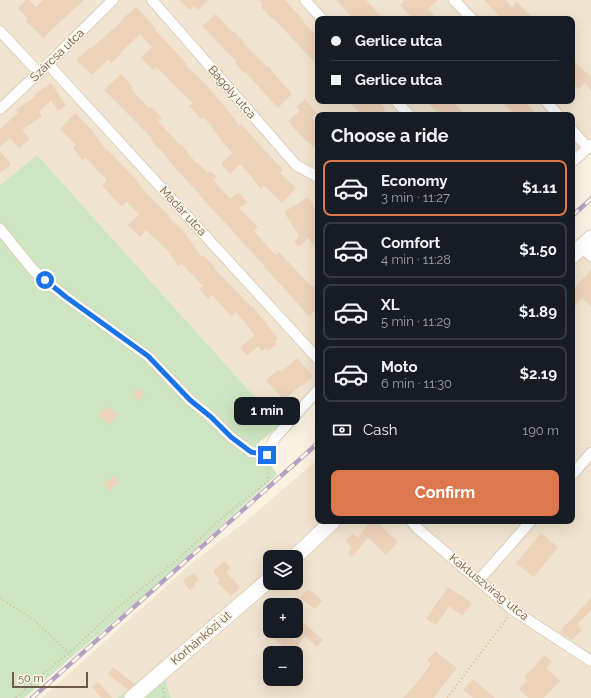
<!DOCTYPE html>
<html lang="en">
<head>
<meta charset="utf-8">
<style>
	body { margin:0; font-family:Raleway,sans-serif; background:#242831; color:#f1f3f6; height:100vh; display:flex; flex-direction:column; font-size:15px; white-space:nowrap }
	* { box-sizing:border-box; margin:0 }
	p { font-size:13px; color:#9ea1a6 }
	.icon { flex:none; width:22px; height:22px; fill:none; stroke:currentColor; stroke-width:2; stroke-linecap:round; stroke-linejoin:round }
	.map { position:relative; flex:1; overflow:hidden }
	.panel { position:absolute; left:315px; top:112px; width:260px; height:412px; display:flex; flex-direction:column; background:#171b24; border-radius:8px; box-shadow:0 4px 16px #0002 }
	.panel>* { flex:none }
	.top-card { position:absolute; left:315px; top:16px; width:260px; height:88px; border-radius:8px; box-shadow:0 4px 16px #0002; display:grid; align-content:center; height:88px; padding:0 16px; background:#171b24 }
	.fabs { position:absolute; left:263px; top:550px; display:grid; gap:8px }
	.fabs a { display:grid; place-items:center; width:40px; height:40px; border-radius:8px; background:#171b24; box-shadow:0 4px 16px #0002; font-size:20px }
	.scale { position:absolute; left:12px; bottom:10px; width:76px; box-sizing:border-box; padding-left:4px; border:2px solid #6f5a4a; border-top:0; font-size:11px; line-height:14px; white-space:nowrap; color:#6f5a4a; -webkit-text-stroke:3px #fdf6e6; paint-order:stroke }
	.end { position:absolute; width:18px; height:18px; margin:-9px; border:5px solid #1a73e8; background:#fff; box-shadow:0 0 0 2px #fff }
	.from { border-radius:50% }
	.bubble { position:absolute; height:28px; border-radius:8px; background:#171b24; box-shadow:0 4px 16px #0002; font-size:13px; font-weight:700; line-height:28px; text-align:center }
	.top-card b { display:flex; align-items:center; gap:14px; height:38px; font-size:15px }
	.top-card b+b { border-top:1px solid #363941 }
	.top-card i { width:10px; height:10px; background:#f1f3f6 }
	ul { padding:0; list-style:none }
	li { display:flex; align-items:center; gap:12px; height:56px; margin:0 8px 6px; padding:0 8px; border:2px solid #363941; border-radius:8px }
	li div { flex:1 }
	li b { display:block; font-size:15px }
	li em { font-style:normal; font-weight:700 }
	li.current { border-color:#dc774e }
	li>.icon { width:36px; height:36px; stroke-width:1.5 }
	h2 { padding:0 16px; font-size:18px; line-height:48px }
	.pay { display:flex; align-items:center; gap:10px; height:44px; padding:0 16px; font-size:15px }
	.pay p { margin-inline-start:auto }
	.cta { display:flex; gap:8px; margin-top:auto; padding:8px 16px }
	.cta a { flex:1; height:46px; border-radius:8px; background:#dc774e; color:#fff; font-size:16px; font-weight:700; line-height:46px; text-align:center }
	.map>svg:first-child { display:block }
	.residential { fill:#f1e4d0; fill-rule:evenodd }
	.green { fill:#cde6c1 }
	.building { fill:#edd2ba }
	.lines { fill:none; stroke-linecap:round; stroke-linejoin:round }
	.street-casing { stroke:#ddcebd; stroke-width:12 }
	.secondary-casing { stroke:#e2d0bc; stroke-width:17 }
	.path { stroke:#d1b69e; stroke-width:2; stroke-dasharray:1 3; stroke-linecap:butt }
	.street { stroke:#fff; stroke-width:10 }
	.secondary { stroke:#fff; stroke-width:15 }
	.rail-casing { stroke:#b5a1c1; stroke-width:4.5 }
	.rail { stroke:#fdf6e6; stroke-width:3; stroke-dasharray:9; stroke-linecap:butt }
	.route { stroke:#1a73e8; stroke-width:5 }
	.labels { text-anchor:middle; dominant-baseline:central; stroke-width:3; stroke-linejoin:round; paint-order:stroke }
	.street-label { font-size:12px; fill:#6f5a4a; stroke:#fdf6e6 }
</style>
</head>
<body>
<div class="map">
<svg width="591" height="698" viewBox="0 0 591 698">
	<rect width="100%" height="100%" fill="#faf2e1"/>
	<path class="residential" d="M0,0H591V148L572,166V115H318V392L280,425L37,155L0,185ZM318,19H572V101H318Z
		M591,229V698H171L169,693L162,660L118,698H42L193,562L250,518L318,459V521H572V248ZM270,557H296V583H270ZM270,605H296V631H270ZM270,653H296V679H270Z"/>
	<path class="green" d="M37,155L280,425L258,443L277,475L140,599L24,698H0V185Z
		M162,660L169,693L171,698H118Z"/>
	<path class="building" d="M26,0H29L36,7L43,0H84L43,38L26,21L28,19L18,8Z
		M179,0H208L198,10L194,6L190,10Z
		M259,0H285L304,21L303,22L318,37V66L273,18L272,19L261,7L263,5Z
		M336,0H366L383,19H354Z
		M405,0H438L428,9L434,15L429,19H413L400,5Z
		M484,0H506L512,8L517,2L534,19H502Z
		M136,7L156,29L155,30L187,64L186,66L205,84L223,104L239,125L241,124L283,170L280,173L296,188L282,203L264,186L261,189L252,178H253L240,164L230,174L221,164L232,153L222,141L204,117L201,119L189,106L193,103L176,87L157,67L153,70L141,58L152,47L140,34L120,53L121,54L111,63L108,60L92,75L76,60L89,48L90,49L122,21L121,20Z
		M216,14L232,32L234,31L244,42L243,43L267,67L268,66L276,76L292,94L278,108L245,72L244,73L235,63L237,62L202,26Z
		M572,58L585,72L586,71L591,76V90L585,83L578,89L572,82Z
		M121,74L133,87L131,89L150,109L152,107L162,118L158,121L180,145L181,144L197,164L198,163L208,173L211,171L217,177L213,180L230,199L238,192L247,202L239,208L258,227L254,231L275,255L279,252L312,287L318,282V308L309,316L280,284L263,266L264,265L232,231V230L198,194H199L176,169L159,148V149L151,140L152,139L133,119L104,90Z
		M51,83L66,105L58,111L51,101L39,111L42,116L22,130L30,139L19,148L10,138L0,147V129L18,113L16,110L36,96L35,94Z
		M305,99L317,113L312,117L318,123V151L299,134L288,121L300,111L296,107Z
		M348,101H378L386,110L381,115H361Z
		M427,101H452L465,115H432L436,111Z
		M501,101H524L534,111L530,115H515Z
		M75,113L90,128L107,151L108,150L118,161L133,176L149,196L170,217L169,218L184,232L202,257L203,255L215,267L214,268L251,307L252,306L278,338L275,341L277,344L268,351L266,348L262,351L258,346L247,356L240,347L255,335L236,312L231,316L212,295L208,299L199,289L203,286L182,264L179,266L167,250L146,230L140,237L128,225L139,215L127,202L122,207L102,186L107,180L86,158L82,160L73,147L76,145L60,129Z
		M0,151L11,164L0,173Z
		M308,197L318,213V251L308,238L299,247L294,241L299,236L284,212Z
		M591,270V306L582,298L572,310V290Z
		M297,358L313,376L302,386L301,385L284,400L266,381L278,369L281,372Z
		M138,388L145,393L139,401L132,396Z
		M108,406L118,415L109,425L99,415Z
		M114,476L119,482L109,491L104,484Z
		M370,521H384L381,526L398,542L386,555L368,538L352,557L348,553L352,548L345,541L353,533L358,538Z
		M541,533L558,547L534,577L516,563Z
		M225,561L231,568L226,572L240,587L231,596L217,582L220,580L213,571Z
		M194,573L199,581L194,583L195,586L189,590L183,580Z
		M448,587L472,603L462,616L449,606L436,625L426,619Z
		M308,589L322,600L315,609L300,598Z
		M591,598V610L577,625L582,630L572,640L567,636L566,637L560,633L562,631L561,630Z
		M296,616L323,640L317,647L305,636L291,653L265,631H284L296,641Z
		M435,651L457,668L440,689H441L434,698H403L416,684L431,664L427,661Z
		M545,655L552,662L546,668L560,681L544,698H528L519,689L528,680L524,677Z
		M113,667L135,684L128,690L108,674Z
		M473,679L495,698H473L463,690Z
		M98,682L103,687L112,698H101L92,687Z"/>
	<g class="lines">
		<defs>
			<path id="street" d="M152,0L296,165L318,177
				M305,0L322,19
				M454,0L472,19
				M0,31L39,73
				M48,64L318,359
				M396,101L409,115
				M546,101L558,115
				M0,109L48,64L113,0
				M572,130L588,148
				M572,162L591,145
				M0,229L34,271L66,297L149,357L190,400L211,417L231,437L251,452L267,455L275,438L318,390
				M581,246L591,256
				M572,475L591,453
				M411,521L417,528L513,610L591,661
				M479,580L531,521"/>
			<path id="secondary" d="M572,256L591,238
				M295,557L333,521
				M132,698L270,579"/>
		</defs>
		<use href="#street" class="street-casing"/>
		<use href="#secondary" class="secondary-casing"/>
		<path class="path" d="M0,598L34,620L69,653
			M163,688L165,698
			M16,698L43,674L69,653L114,611L177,560L221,519L268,481L267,464
			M447,698L508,617"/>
		<use href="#street" class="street"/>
		<use href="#secondary" class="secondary"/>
		<defs>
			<path id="rail" d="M572,216L591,199
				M32,698L318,443"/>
		</defs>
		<use href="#rail" class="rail-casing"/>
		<use href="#rail" class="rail"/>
	</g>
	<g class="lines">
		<path class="route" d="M45,280L66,297L148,356L190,400L211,417L231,437L251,452L267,455"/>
	</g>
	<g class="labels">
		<g class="street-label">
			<text transform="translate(57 55) rotate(-44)">Szárcsa utca</text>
			<text transform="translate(232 92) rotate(49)">Bagoly utca</text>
			<text transform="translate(183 211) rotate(47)">Madár utca</text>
			<text transform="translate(489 587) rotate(39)">Kaktuszvirág utca</text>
			<text transform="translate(201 638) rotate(-41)">Korhánközi út</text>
		</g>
	</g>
</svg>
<div class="fabs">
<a><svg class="icon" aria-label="layers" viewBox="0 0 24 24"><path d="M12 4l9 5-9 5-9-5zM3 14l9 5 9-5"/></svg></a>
<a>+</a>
<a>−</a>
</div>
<div class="scale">50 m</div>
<i class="end from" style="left:45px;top:280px"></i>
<i class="end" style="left:267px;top:455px"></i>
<div class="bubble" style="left:234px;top:397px;width:66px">1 min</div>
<div class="top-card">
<b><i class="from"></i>Gerlice utca</b>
<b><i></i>Gerlice utca</b>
</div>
<section class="panel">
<h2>Choose a ride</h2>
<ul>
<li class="current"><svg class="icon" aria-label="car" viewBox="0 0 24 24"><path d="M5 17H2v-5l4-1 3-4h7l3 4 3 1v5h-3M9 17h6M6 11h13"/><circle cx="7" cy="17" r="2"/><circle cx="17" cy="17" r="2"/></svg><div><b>Economy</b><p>3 min · 11:27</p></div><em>$1.11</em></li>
<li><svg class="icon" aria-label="car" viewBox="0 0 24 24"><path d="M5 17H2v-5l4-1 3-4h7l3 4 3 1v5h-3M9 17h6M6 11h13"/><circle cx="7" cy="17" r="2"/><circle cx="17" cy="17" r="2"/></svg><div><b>Comfort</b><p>4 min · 11:28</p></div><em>$1.50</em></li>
<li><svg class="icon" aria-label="car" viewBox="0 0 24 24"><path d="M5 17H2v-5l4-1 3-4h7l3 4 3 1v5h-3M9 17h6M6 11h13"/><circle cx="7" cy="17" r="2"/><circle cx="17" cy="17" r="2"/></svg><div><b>XL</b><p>5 min · 11:29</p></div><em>$1.89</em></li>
<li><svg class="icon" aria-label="car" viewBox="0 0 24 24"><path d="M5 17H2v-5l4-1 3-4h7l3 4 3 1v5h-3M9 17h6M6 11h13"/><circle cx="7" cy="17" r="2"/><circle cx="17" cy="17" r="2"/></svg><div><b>Moto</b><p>6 min · 11:30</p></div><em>$2.19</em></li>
</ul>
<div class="pay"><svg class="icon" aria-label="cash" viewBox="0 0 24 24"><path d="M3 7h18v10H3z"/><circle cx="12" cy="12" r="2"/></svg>Cash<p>190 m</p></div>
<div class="cta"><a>Confirm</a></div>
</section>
</div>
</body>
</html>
